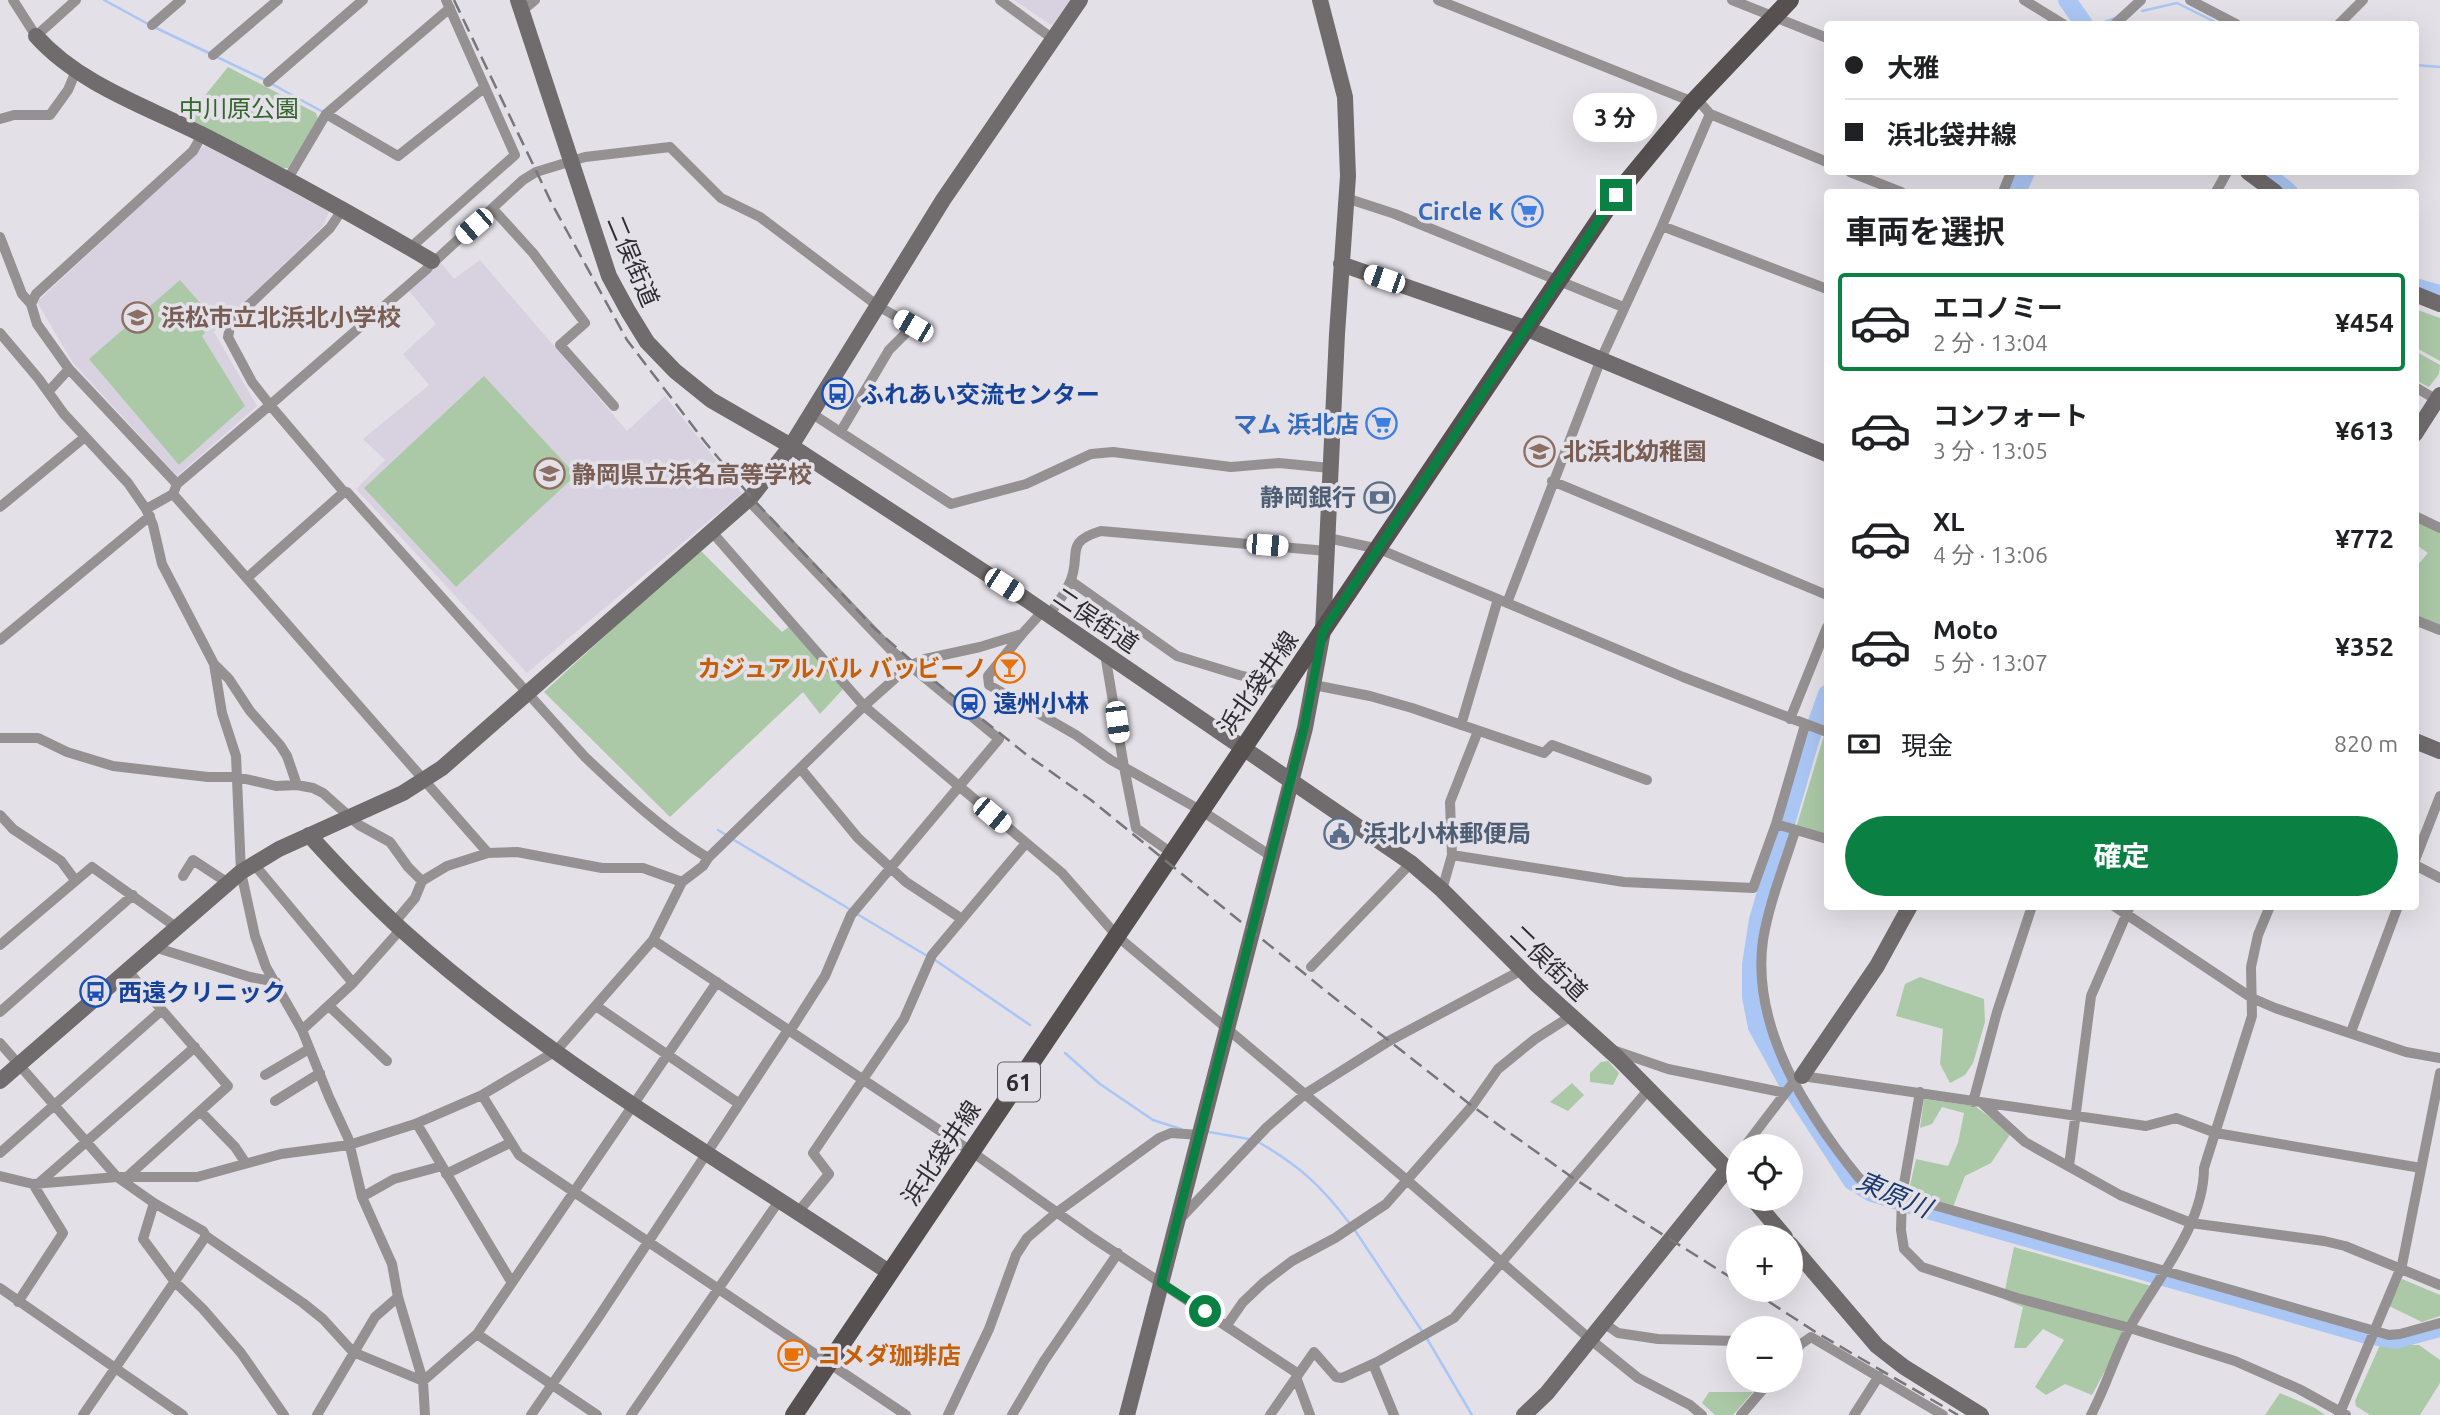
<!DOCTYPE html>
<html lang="ja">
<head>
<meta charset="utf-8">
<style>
	body { margin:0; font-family:Ubuntu,"Noto Sans JP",sans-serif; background:#f2f2f2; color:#202124; height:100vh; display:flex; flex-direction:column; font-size:26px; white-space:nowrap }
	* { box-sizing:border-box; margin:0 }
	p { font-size:23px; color:#757577 }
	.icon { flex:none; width:38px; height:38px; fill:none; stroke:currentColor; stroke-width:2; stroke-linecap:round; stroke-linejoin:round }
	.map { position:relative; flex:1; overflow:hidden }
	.sheet { position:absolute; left:1824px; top:189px; width:595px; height:721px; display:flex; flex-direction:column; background:#fff; border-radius:7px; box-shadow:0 7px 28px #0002 }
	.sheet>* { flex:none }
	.hud { position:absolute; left:1824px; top:21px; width:595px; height:154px; border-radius:7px; box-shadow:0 7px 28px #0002; display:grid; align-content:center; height:154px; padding:0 21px; background:#fff }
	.buttons { position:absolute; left:1726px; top:1134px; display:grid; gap:14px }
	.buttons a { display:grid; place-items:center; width:77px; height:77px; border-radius:50%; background:#fff; box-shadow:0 7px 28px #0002; font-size:35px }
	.end { position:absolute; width:32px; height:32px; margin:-16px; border:9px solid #0b8043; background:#fff; box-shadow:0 0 0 4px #fff }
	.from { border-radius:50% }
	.bubble { position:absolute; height:49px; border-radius:24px; background:#fff; box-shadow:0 7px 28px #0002; font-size:23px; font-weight:700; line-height:49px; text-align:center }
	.car { position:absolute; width:21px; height:42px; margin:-21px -10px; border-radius:9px; box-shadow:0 0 5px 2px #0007; background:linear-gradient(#fff 24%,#345 0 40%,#fff 0 76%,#345 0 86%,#fff 0) }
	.hud b { display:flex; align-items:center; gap:24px; height:66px; font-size:26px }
	.hud b+b { border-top:2px solid #e0e0e0 }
	.hud i { width:18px; height:18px; background:#202124 }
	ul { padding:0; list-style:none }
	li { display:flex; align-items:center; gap:21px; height:98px; margin:0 14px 10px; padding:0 7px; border:4px solid transparent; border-radius:7px }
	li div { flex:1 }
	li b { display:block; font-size:26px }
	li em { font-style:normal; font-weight:700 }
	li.active { border-color:#0b8043 }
	li>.icon { width:63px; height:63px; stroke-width:1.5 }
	h2 { padding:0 21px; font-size:32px; line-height:84px }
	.pay { display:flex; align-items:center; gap:18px; height:77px; padding:0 21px; font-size:26px }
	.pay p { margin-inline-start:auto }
	.action { display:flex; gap:14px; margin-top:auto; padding:14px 21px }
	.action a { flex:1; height:80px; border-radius:42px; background:#0b8043; color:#fff; font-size:28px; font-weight:700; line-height:80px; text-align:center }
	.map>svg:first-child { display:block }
	.built { fill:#d8d2e0 }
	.green { fill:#abc9a7 }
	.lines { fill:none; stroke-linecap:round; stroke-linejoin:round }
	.stream { stroke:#aac6f4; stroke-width:2.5 }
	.river { stroke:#aac6f4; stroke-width:18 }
	.street { stroke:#959192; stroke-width:10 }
	.secondary { stroke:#706b6c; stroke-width:16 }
	.primary { stroke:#565051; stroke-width:18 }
	.rail { stroke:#78767b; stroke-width:2.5; stroke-dasharray:14 7; stroke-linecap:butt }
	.route { stroke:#0b8043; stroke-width:9 }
	.labels { text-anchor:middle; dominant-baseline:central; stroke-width:7; stroke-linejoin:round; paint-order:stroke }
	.shield { fill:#e3e0e7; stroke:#646266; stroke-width:2 }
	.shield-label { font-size:23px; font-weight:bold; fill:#2d2c2f }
	.park-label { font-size:24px; fill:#34652d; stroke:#e3e0e7 }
	.shop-label { font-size:24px; font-weight:bold; fill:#366cbe; stroke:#e3e0e7; text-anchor:end }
	.street-label { font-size:24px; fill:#2d2c2f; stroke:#e3e0e7 }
	.education-label { font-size:24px; font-weight:bold; fill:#785e54; stroke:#e3e0e7; text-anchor:start }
	.transit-label { font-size:24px; font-weight:bold; fill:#164399; stroke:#e3e0e7; text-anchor:start }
	.service-label { font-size:24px; font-weight:bold; fill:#4e5e75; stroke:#e3e0e7; text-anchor:end }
	.food-label { font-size:24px; font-weight:bold; fill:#c56008; stroke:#e3e0e7; text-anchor:end }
	.water-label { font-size:26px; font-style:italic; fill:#1a3a70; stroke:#e3e0e7 }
</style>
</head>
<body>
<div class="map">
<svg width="2440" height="1415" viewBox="0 0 2440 1415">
	<rect width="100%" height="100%" fill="#e3e0e7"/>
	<path class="built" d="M1014,0H1072L1056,22L1051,25Z
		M207,143L331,207L323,226L214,332L257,406L177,476L73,363L37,302Z
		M438,259L454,279L480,260L627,431L665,396L742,493L527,673L356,489L385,460L363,439L429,385L403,354L436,324L406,287Z"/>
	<path class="green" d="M228,67L316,113L318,119L288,168H283L186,119Z
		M180,280L216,321L202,336L245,406L179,465L89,359Z
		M2415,309L2440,318V361L2415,347Z
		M2415,351L2440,365L2439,374L2429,387L2415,380Z
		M484,376L576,475L456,587L364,488Z
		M2415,521L2440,531V626L2415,617V568L2428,553L2415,544Z
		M699,549L782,632L790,626L844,688L820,714L803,692L670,817L544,692Z
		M1825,732H1827V839L1795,831Z
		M1920,977L1984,999L1985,1022L1973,1063L1965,1075L1950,1083L1940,1064L1943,1029L1896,1016L1905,984Z
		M1608,1061L1619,1073L1613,1085L1590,1082V1073L1601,1062Z
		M1572,1083L1584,1095L1568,1111L1550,1102Z
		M1924,1099L1975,1106L2011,1133L1991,1163L1965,1176L1953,1207L1909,1190L1916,1159L1948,1166L1958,1143L1964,1113L1942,1107L1932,1124L1920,1128Z
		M2014,1247L2151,1286L2092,1395L2065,1384L2046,1395L2035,1387L2064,1340L2043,1329L2026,1348H2014L2023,1307L2003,1299Z
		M2402,1279L2440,1295V1316L2422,1322L2389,1306Z
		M2380,1345H2419L2440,1360V1383L2420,1415H2370L2356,1406L2355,1401Z
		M1709,1392H1753L1733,1415H1715L1702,1403Z
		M2280,1393L2315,1408L2325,1415H2265Z"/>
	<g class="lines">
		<path class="stream" d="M104,0L148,24
			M2142,11L2177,3L2219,24
			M2087,24H2099L2115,18
			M154,27L211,54
			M217,57L265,80
			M2415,65L2440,67
			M270,83L323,112
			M718,830L728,836
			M734,840L851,910
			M857,914L929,957
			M935,960L1030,1025
			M1065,1053L1100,1084L1153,1120L1181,1129
			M1209,1132L1249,1139
			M1260,1143C1299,1166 1322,1186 1350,1224
			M1354,1229L1422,1331
			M1426,1337L1472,1415"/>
		<path class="river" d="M2067,0L2084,24
			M2264,172L2289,192
			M2017,192L2026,172
			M2415,287L2440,294
			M1827,694L1810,741L1758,920L1751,965V997L1757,1027L1786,1080L1852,1181L1872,1193L1907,1204L2367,1335L2395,1340L2440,1328"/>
		<path class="street" d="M13,0L36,36L76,0
			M1000,0L1053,39
			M1438,0L1693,102
			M1732,0L1827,38
			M2024,0L2063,24
			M2190,0L2236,24
			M522,11L535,0
			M2115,24L2141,0
			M2339,24L2363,0
			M152,25L181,0
			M213,55L278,0
			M268,82L363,0
			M1697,99L1710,114L1827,162
			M326,114L398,156L485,87
			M0,119L14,115H50L68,90L76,71
			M1850,172L1901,192
			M287,180L326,114L450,8
			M2003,192L2011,172
			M2216,192L2227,172
			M1346,198L1395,214L1623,307
			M493,209L533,253L585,323L560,345L614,406
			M1662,226L1827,289
			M0,237L22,294L31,304L37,324L69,369L177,484
			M410,248L515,155L446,0
			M31,304L36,294L193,151L202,135
			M0,333L38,378L64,414L128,483L146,509L153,525L162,564L214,664L222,713L236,756L241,872L255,936L266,967L302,1030L329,1097L348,1138L362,1197L392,1264L398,1297L423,1381L425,1415
			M2415,387L2437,400
			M48,392L69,369
			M811,413L951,504L1026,484L1091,454L1113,452L1231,467L1279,463L1330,468
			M841,431L889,350L913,326L878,306L760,217L721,198L670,147L585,157L536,172L523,180L437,259L432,261L427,269L270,405L344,492H347L585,757C623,793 662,830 708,858L864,706L909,666L925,659L980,647L1022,634L1042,612
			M1552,481L1827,595
			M173,494L488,853
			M748,500L891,650L999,739L851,915L825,976L790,1031
			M0,507L85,437
			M146,509L173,494L177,484L270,405L252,382L228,337L231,322L330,228L342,210
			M2415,516L2440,528
			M712,532L864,706L1062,873L1117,936L1408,1181L1591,1340L1638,1378L1690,1405L1702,1415
			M1328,538L1379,549L1683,677L1827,732
			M247,578L344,492
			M1071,581L1177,656L1239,675L1287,686
			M1507,603L1601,359L1662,226L1710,114
			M1049,615C1056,605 1065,594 1070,582C1082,555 1063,542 1101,531L1327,551
			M2415,620L2440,630
			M1022,634L988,676L989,685L1076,735L1111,760L1202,811L1271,856
			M0,640L150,516
			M1105,654L1124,767L1136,828L1173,854
			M214,664L229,679L250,711L280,745L287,756L297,785
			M1314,685L1370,696L1412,708L1544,753L1552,745L1647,780
			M1790,719L1827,627
			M1461,725L1498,599
			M0,738H38L67,752L113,766L208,777H237L276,786L297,785L313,788L323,793L359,825L390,842L408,867L422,881
			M801,769L858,838L906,882L962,919
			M0,815L13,829L61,861L75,880
			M1776,824L1827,839
			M1795,831C1784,866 1769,903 1763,940C1751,1027 1806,1113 1859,1178L1874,1188L2389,1335L2400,1334L2440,1323
			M1452,855L1624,882L1753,888L1776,824L1805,725
			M2415,860L2440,796
			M253,863L353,983
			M2415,865L2440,878
			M183,876L193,860L228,883
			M1442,890L1452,855L1450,802L1478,731
			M2114,906L2252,998L2275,1008L2406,1052L2440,1058
			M394,923L415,898L422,881L447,866L488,853L517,852L602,868H643L682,882
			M653,940L972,1152L1093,1238L1297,1373
			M0,945L92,867L176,927
			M154,947L250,977L276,982
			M1311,967L1411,863
			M329,1006L387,1061
			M596,1006L738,1103
			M0,1012L133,895
			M302,1030L353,983L401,929
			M2351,1032L2398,906
			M0,1043L117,1177L154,1203L203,1231L206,1236L303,1303L323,1319L353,1352L423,1381L477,1334L717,982
			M1610,1049L1668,1069L1785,1093
			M265,1075L309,1049
			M1920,1092L1902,1195L1901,1230L1904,1249L1922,1267L2017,1298L2130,1328L2235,1361L2299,1389L2346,1415
			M482,1095L519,1155L906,1415
			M275,1101L320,1073
			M1973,1102L1997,1012L2032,906
			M1983,1104L2025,1142L2120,1195L2191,1223L2324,1241L2345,1246L2440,1285
			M200,1111L235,1147L245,1162
			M417,1124L512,1283
			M1745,1146L1793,1083L1802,1076L2146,1126L2176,1118L2216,1133L2421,1168
			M0,1153L162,1010
			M2069,1166L2091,996L2130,906
			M1728,1168L1738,1155
			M446,1174L510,1143
			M0,1176L33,1184L117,1177H197L281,1154L349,1145L415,1124L482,1095L556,1051L653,940L682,882L703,866L708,858
			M127,1177L228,1086L127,970
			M39,1183L195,1047
			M362,1197L394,1179L442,1166
			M154,1203L143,1239L175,1282L203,1309L241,1353L284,1415
			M799,1211L829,1174L813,1153L904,1019L932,955L1026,843
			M1180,1219L1267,1127L1305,1094L1389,1041L1522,970
			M0,1288L183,1415
			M18,1302L63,1233L33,1184
			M1605,1324L1618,1333L1658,1339L1738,1341
			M1227,1325L1243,1302L1263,1283L1292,1261L1335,1238L1386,1204L1472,1106L1498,1069L1535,1039L1571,1016
			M477,1334L597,1415
			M1790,1343L1801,1344L1790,1357
			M1801,1344L1811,1337L1943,1415
			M1373,1364L1394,1415
			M1296,1377L1310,1415
			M83,1415L206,1236
			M317,1415L375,1317L398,1297
			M531,1415L598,1318L788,1030
			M631,1415L779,1201
			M948,1415L989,1329L1016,1255L1027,1238L1056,1213L1159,1138L1171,1133L1200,1135
			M1012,1415L1044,1361L1118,1253
			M1270,1415L1314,1352L1336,1377L1342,1378L1377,1362L1454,1318L1649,1089
			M1741,1415L1770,1381
			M1854,1415L1879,1376
			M2091,1415C2106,1387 2115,1355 2130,1327C2157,1279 2204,1225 2204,1168L2252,1016L2251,967L2258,935L2270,906
			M2339,1415L2402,1265L2440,1073"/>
		<path class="secondary" d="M518,0L609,276L628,311L647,342L675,371L711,400L791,446L1027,600L1411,863L1442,890L1537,985L1618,1058L1738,1180
			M36,36C79,84 145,106 201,134C279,174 356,216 432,261
			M2248,172L2275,192
			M1341,264L1525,328L1827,454
			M2415,294L2440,304
			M2415,434L2440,395
			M2415,741L2440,751
			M309,835C339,868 369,900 402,930C550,1063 726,1162 890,1273
			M1802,1076L1877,966L1910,906
			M0,1081L241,872L279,849L403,793L442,768L751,497L791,446L943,200L1080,0
			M1753,1199L1785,1237
			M1790,1244L1877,1346L1904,1367L1981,1415
			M1127,1415L1305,728L1323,631L1337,334L1348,176L1345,97L1320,0
			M1524,1415L1547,1393L1728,1168"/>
		<path class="primary" d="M794,1415L1616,195L1693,102L1790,0"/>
		<path class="rail" d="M454,0L552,204L627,340L705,442L751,497L873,627L938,684L1027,755L1091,800L1327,992L1472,1106L1573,1178L1738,1282
			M1751,1290L1817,1333L1958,1415"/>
	</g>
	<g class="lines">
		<path class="route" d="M1205,1311L1161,1283L1304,728L1323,631L1616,195"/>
	</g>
	<defs>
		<symbol id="supermarket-ring" viewBox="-11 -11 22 22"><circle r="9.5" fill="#e3e0e7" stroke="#3f7fe0" stroke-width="1.5"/><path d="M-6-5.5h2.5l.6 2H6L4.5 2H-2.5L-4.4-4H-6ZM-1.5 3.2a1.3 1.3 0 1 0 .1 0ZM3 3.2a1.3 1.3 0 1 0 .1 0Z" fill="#3f7fe0"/></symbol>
		<symbol id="school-ring" viewBox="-11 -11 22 22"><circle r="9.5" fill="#e3e0e7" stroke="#8d6e63" stroke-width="1.5"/><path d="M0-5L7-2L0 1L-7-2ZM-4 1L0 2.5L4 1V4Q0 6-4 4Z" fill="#8d6e63"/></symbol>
		<symbol id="bus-ring" viewBox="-11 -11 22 22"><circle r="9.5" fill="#e3e0e7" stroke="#1a4fb4" stroke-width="1.5"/><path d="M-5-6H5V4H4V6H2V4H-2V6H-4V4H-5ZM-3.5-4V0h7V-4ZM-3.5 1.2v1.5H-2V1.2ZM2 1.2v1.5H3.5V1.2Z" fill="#1a4fb4"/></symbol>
		<symbol id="bank-ring" viewBox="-11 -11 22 22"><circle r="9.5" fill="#e3e0e7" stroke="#5c6f8a" stroke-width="1.5"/><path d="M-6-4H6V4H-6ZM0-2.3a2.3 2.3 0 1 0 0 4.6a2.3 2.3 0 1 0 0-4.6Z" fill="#5c6f8a"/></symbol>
		<symbol id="bar-ring" viewBox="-11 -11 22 22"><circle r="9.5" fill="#e3e0e7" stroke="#e8710a" stroke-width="1.5"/><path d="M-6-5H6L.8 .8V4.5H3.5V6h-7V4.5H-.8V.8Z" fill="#e8710a"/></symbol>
		<symbol id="station-ring" viewBox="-11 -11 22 22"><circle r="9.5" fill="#e3e0e7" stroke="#1a4fb4" stroke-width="1.5"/><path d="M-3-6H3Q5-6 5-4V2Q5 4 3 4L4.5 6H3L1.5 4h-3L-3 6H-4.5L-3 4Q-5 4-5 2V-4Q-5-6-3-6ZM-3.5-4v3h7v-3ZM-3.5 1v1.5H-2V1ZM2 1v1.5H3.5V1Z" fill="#1a4fb4"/></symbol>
		<symbol id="civic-ring" viewBox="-11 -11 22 22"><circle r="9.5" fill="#e3e0e7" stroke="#5c6f8a" stroke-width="1.5"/><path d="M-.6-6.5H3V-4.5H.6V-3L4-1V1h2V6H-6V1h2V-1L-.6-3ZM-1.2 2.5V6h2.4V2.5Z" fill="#5c6f8a"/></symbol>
		<symbol id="cafe-ring" viewBox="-11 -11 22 22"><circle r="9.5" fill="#e3e0e7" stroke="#e8710a" stroke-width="1.5"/><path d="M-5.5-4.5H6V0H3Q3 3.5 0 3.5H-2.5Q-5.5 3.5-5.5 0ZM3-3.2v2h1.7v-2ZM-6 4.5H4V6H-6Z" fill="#e8710a"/></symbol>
	</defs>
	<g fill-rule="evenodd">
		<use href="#supermarket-ring" x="1510" y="194" width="35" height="35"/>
		<use href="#school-ring" x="120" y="300" width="35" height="35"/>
		<use href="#bus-ring" x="820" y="376" width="35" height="35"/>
		<use href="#supermarket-ring" x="1364" y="406" width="35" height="35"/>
		<use href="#school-ring" x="1522" y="434" width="35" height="35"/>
		<use href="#school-ring" x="532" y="456" width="35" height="35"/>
		<use href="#bank-ring" x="1362" y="480" width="35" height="35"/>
		<use href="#bar-ring" x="992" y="650" width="35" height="35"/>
		<use href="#station-ring" x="952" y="686" width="35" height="35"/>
		<use href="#civic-ring" x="1322" y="816" width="35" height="35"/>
		<use href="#bus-ring" x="78" y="974" width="35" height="35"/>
		<use href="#cafe-ring" x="776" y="1338" width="35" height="35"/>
	</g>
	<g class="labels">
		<rect class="shield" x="998" y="1062.5" width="42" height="39" rx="5"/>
		<g class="shield-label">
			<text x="1019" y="1082">61</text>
		</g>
		<g class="park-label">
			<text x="239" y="108">中川原公園</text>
		</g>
		<g class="shop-label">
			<text x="1504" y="211">Circle K</text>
			<text x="1359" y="424">マム 浜北店</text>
		</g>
		<g class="street-label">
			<text transform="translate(633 261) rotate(67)">二俣街道</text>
			<text transform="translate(1096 620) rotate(34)">二俣街道</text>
			<text transform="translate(1258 683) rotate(-55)">浜北袋井線</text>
			<text transform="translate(1549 963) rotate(44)">二俣街道</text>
			<text transform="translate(941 1153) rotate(-56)">浜北袋井線</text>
		</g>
		<g class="education-label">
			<text x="161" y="317">浜松市立北浜北小学校</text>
			<text x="1563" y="451">北浜北幼稚園</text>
			<text x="572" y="474">静岡県立浜名高等学校</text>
		</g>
		<g class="transit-label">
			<text x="860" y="394">ふれあい交流センター</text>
			<text x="993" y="703">遠州小林</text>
			<text x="118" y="992">西遠クリニック</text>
		</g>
		<g class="service-label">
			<text x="1356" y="497">静岡銀行</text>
			<text x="1363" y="833" text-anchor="start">浜北小林郵便局</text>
		</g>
		<g class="food-label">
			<text x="987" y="668">カジュアルバル バッビーノ</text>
			<text x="817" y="1355" text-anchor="start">コメダ珈琲店</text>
		</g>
		<g class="water-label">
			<text transform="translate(1894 1194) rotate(23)">東原川</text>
		</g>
	</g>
</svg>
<div class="buttons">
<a><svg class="icon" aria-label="locate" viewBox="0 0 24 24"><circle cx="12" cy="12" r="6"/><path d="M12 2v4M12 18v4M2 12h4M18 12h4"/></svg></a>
<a>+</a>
<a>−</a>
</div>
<i class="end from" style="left:1205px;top:1311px"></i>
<i class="end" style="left:1616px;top:195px"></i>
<div class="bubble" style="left:1573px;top:93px;width:84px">3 分</div>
<i class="car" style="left:474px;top:226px;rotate:229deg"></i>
<i class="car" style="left:1384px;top:279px;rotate:289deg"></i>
<i class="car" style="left:913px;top:326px;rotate:300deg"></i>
<i class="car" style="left:1267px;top:545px;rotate:95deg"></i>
<i class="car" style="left:1004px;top:585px;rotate:123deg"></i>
<i class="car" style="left:1117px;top:722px;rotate:172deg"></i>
<i class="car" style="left:992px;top:815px;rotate:130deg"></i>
<div class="hud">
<b><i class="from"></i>大雅</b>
<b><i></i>浜北袋井線</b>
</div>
<section class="sheet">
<h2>車両を選択</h2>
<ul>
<li class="active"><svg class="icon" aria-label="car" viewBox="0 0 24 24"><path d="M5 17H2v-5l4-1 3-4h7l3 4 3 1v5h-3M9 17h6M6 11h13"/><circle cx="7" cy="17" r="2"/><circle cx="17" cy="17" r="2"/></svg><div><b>エコノミー</b><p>2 分 · 13:04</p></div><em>¥454</em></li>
<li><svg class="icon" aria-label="car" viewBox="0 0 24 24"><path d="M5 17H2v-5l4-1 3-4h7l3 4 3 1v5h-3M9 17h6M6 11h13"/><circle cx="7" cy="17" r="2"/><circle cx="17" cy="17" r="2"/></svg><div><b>コンフォート</b><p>3 分 · 13:05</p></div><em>¥613</em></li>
<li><svg class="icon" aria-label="car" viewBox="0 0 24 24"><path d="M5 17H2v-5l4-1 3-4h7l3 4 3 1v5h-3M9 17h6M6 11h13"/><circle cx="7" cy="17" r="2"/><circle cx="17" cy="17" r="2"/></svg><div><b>XL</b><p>4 分 · 13:06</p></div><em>¥772</em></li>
<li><svg class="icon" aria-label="car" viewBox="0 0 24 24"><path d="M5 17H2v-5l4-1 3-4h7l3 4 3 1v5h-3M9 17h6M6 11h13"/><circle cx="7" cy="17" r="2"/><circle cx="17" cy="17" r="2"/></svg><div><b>Moto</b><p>5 分 · 13:07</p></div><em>¥352</em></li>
</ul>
<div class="pay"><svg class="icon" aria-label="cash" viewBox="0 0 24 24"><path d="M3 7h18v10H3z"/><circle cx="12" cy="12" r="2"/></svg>現金<p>820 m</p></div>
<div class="action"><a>確定</a></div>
</section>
</div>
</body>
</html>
